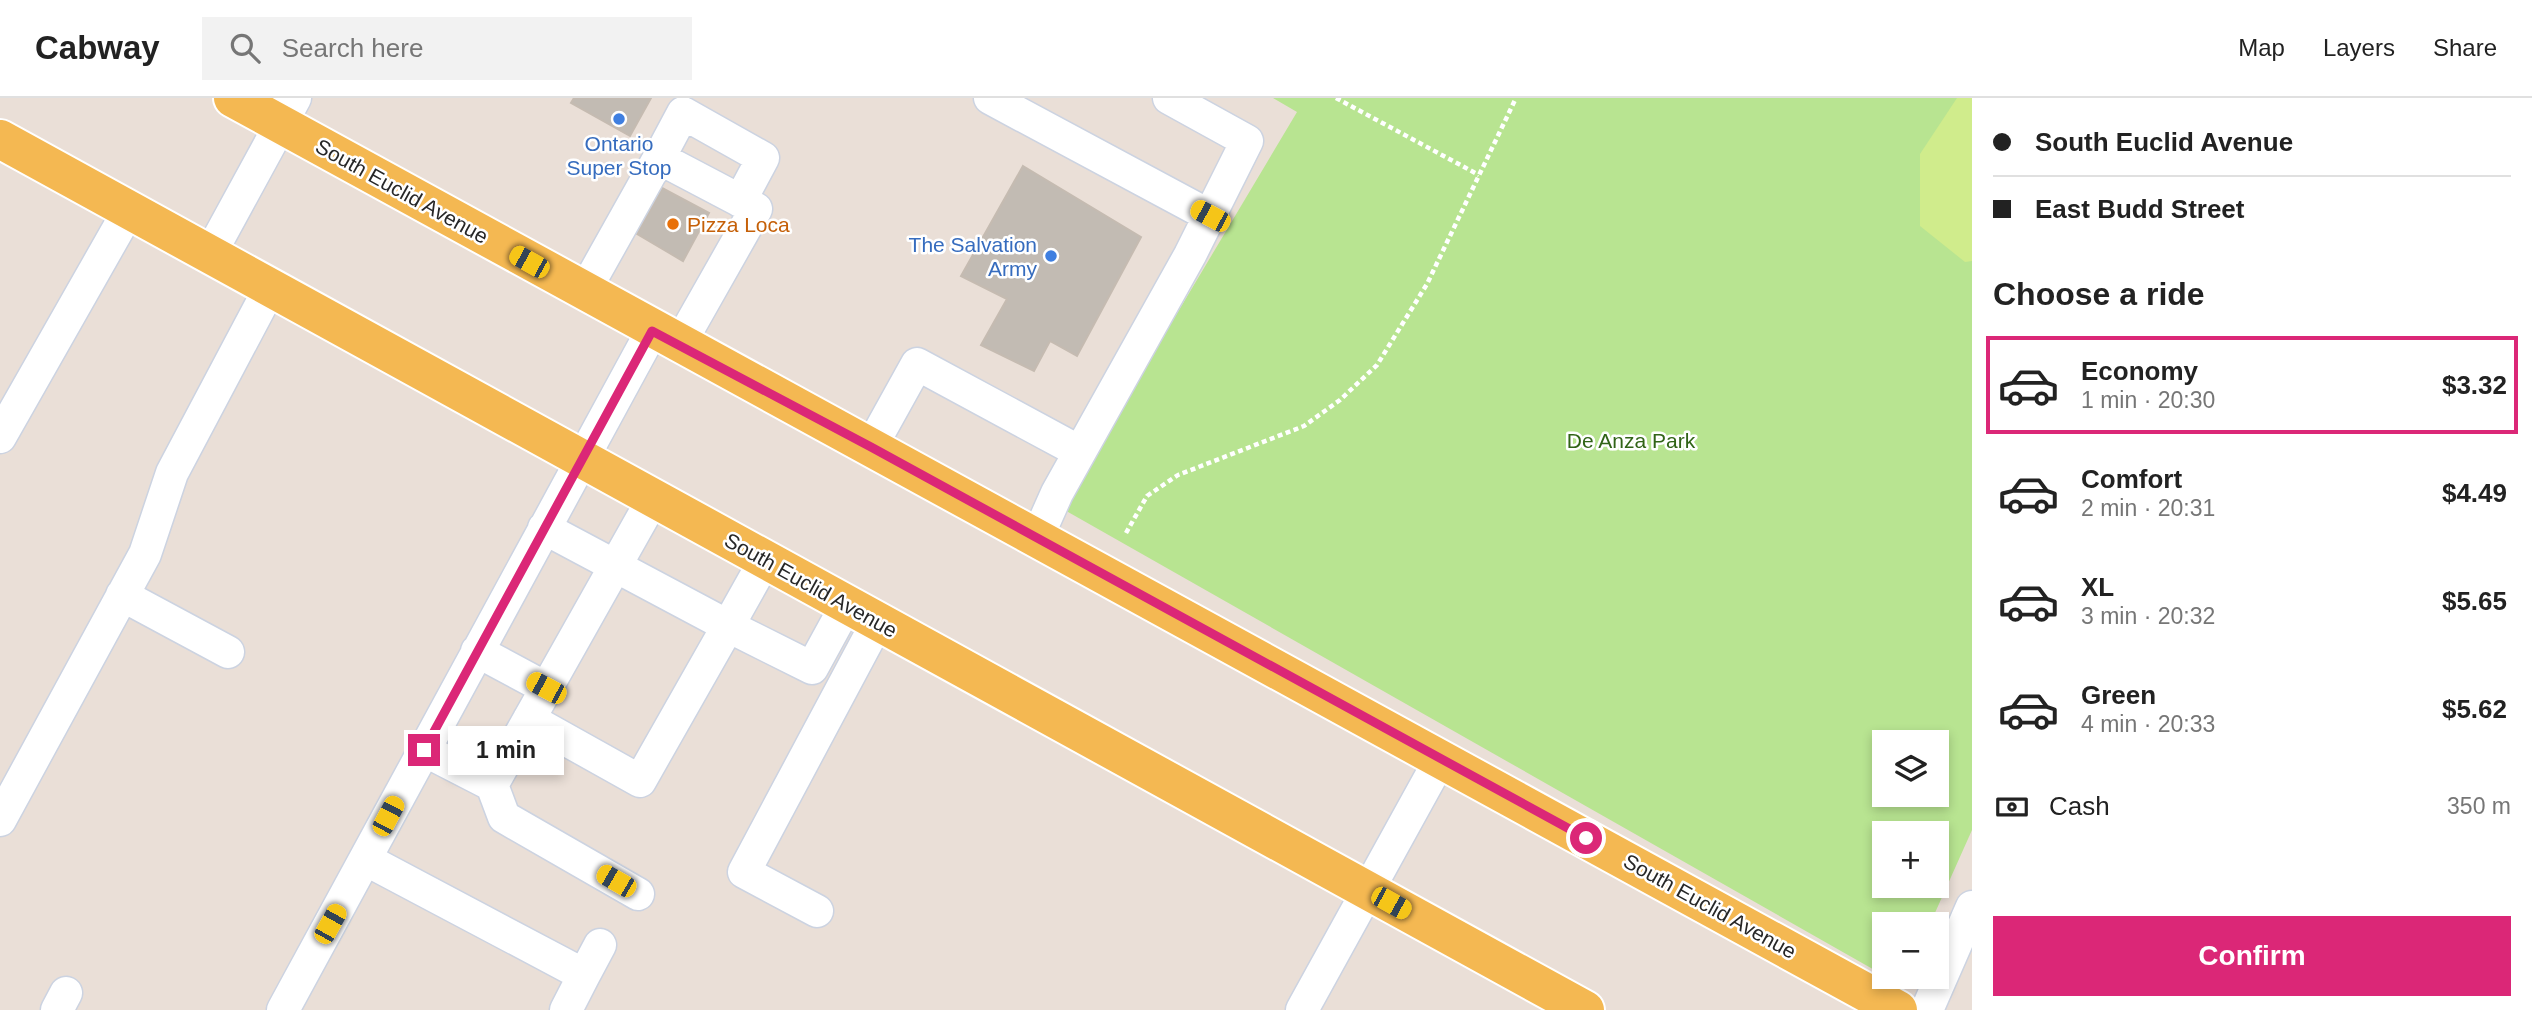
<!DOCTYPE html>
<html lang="en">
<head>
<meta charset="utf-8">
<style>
	body { margin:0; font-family:Helvetica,sans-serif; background:#f2f2f2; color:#222; height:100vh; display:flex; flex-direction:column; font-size:26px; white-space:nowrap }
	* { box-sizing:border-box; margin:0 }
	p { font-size:23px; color:#767676 }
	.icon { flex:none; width:38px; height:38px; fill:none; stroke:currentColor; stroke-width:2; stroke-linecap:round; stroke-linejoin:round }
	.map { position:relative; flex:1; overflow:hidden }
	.side { display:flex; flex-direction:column; background:#fff; width:560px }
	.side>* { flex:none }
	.hud { display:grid; align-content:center; height:154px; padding:0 21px; background:#fff }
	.controls { position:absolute; left:1872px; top:632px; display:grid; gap:14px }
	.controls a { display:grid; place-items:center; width:77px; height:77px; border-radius:0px; background:#fff; box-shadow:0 4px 10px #0003; font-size:35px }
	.end { position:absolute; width:32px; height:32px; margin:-16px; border:9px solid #db2777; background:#fff; box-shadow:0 0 0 4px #fff }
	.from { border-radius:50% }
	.bubble { position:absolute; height:49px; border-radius:0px; background:#fff; box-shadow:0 4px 10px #0003; font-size:23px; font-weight:700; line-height:49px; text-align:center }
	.car { position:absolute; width:21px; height:42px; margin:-21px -10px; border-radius:9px; box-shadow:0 0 5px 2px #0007; background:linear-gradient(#f5c518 24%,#345 0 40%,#f5c518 0 76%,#345 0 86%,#f5c518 0) }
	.hud b { display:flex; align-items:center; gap:24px; height:66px; font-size:26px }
	.hud b+b { border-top:2px solid #e0e0e0 }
	.hud i { width:18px; height:18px; background:#222 }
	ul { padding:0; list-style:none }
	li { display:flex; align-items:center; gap:21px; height:98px; margin:0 14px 10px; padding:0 7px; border:4px solid transparent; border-radius:0px }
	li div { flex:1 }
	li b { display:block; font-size:26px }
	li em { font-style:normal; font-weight:700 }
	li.selected { border-color:#db2777 }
	li>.icon { width:63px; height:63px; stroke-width:1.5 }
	h2 { padding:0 21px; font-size:32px; line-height:84px }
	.pay { display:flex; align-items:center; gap:18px; height:77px; padding:0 21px; font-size:26px }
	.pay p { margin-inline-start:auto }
	.cta { display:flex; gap:14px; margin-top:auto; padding:14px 21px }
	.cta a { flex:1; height:80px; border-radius:0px; background:#db2777; color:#fff; font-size:28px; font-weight:700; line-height:80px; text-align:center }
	header { display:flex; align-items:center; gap:42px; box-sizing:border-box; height:98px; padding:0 35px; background:#fff; border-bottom:2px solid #e0e0e0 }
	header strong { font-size:33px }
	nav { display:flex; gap:38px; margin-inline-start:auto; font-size:24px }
	.search { width:490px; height:63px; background:#f2f2f2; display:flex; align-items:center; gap:18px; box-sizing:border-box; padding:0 24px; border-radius:0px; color:#767676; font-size:26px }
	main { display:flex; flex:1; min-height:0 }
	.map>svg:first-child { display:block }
	.green { fill:#b8e491; fill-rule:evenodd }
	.pitch { fill:#d0ec8c }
	.building { fill:#c2bbb3; stroke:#c5bbb1; stroke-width:2 }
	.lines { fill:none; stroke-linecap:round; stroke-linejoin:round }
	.minor-casing { stroke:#ccd3e1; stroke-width:35 }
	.major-casing { stroke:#fff; stroke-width:42 }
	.path { stroke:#fff; stroke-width:4.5; stroke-dasharray:5 3.5; stroke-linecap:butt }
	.minor { stroke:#fff; stroke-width:32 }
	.major { stroke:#f4b852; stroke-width:38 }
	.route { stroke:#db2777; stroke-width:9 }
	.shop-dot { fill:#3f7fe0; stroke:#fff; stroke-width:2.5 }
	.food-dot { fill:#e8710a; stroke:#fff; stroke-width:2.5 }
	.labels { text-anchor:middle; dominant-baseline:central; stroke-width:5; stroke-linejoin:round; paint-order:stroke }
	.shop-label { font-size:21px; fill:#366cbe; stroke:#fff }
	.street-label { font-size:21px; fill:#272727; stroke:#fff }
	.food-label { font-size:21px; fill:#c56008; stroke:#fff; text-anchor:start }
	.park-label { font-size:21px; fill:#316417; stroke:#fff }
</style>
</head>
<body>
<header>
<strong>Cabway</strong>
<div class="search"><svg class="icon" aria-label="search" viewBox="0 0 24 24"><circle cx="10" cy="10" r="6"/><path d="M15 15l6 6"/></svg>Search here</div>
<nav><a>Map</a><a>Layers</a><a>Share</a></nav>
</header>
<main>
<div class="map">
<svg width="1972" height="912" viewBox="0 0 1972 912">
	<rect width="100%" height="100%" fill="#eadfd7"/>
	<path class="green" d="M1273,0H1972V732L1930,826H1885V878L1061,410L1297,14ZM1885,644H1937V696H1885ZM1885,735H1937V788H1885Z"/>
	<path class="pitch" d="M1957,0H1972V163L1965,164L1920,128V56Z"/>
	<path class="building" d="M574,0H651L630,38L571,5Z
		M1023,68L1141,139L1077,258L1050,243L1034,273L981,247L1007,201L961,178Z
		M662,90L709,115L683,163L637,136Z"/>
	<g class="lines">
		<defs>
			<path id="minor" d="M990,0L1210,118
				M659,60L683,15L763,60L740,103
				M210,156L295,0
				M584,194L659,60L756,111L679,247
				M0,339L129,112
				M871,349L917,266L1080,354
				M544,430L728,528L765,462
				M1037,440L1057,395L1190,157L1247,43L1169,0
				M122,497L228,554
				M477,553L546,590
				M529,621L640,683L728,528L812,570L847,506
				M424,652L492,687L504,719L638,796
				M492,687L653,401
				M0,722L145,456L172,375L270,190
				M365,761L584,877L566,912
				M817,813L744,774L878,523
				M584,877L600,847
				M57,912L66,895
				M283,912L652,233
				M1302,912L1441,660
				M1927,912L1972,809"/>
			<path id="major" d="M233,0C785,308 1344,606 1898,912
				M0,41L1585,912"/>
		</defs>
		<use href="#minor" class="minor-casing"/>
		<use href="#major" class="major-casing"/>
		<path class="path" d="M1336,0L1479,77
			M1126,435L1147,398L1178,377L1304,328L1340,302L1377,267L1427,186L1516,0"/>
		<use href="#minor" class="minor"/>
		<use href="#major" class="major"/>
	</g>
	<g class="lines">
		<path class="route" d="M424,652L652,233L871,349L1586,740"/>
	</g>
	<g class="shop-dot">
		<circle cx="619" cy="21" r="7"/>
		<circle cx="1051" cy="158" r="7"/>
	</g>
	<circle class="food-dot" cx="673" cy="126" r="7"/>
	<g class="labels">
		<g class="shop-label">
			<text x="619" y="45">Ontario<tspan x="619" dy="24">Super Stop</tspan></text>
			<text x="1037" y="146" text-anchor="end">The Salvation<tspan x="1037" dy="24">Army</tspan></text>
		</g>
		<g class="street-label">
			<text transform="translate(402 93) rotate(29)">South Euclid Avenue</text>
			<text transform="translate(811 487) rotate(29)">South Euclid Avenue</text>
			<text transform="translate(1710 808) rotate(29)">South Euclid Avenue</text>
		</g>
		<g class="food-label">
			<text x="687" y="126">Pizza Loca</text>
		</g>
		<g class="park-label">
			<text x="1631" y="342">De Anza Park</text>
		</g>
	</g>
</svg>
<div class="controls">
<a><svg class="icon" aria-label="layers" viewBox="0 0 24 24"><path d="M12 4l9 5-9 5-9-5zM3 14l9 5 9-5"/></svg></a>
<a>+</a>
<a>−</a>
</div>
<i class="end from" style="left:1586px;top:740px"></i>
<i class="end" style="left:424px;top:652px"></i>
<div class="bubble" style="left:448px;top:628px;width:116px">1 min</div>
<i class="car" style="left:1210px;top:118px;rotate:298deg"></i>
<i class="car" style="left:529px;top:164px;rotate:299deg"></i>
<i class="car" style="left:546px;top:590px;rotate:298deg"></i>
<i class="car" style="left:388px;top:718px;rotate:28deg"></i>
<i class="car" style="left:616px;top:783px;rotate:300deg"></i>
<i class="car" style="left:1391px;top:805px;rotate:119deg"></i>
<i class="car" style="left:330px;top:826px;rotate:29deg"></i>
</div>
<section class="side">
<div class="hud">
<b><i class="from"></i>South Euclid Avenue</b>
<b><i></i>East Budd Street</b>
</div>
<h2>Choose a ride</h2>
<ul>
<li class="selected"><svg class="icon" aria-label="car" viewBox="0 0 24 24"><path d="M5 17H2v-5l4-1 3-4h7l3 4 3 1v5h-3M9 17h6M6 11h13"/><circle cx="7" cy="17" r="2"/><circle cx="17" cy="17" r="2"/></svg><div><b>Economy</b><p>1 min · 20:30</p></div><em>$3.32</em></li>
<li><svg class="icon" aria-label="car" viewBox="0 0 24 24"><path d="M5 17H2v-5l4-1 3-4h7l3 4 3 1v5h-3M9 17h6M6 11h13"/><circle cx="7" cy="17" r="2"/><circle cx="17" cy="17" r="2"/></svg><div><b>Comfort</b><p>2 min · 20:31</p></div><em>$4.49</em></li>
<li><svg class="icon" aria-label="car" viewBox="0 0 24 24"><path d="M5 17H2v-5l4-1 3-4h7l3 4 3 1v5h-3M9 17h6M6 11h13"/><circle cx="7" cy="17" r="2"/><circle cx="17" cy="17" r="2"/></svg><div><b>XL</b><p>3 min · 20:32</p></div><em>$5.65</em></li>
<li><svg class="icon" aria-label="car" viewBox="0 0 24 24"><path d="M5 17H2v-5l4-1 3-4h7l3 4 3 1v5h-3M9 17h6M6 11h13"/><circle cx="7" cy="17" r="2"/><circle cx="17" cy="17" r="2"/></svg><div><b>Green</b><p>4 min · 20:33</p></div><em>$5.62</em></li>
</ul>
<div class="pay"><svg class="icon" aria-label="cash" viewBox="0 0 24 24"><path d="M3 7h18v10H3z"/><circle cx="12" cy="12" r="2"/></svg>Cash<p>350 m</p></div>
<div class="cta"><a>Confirm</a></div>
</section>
</main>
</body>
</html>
